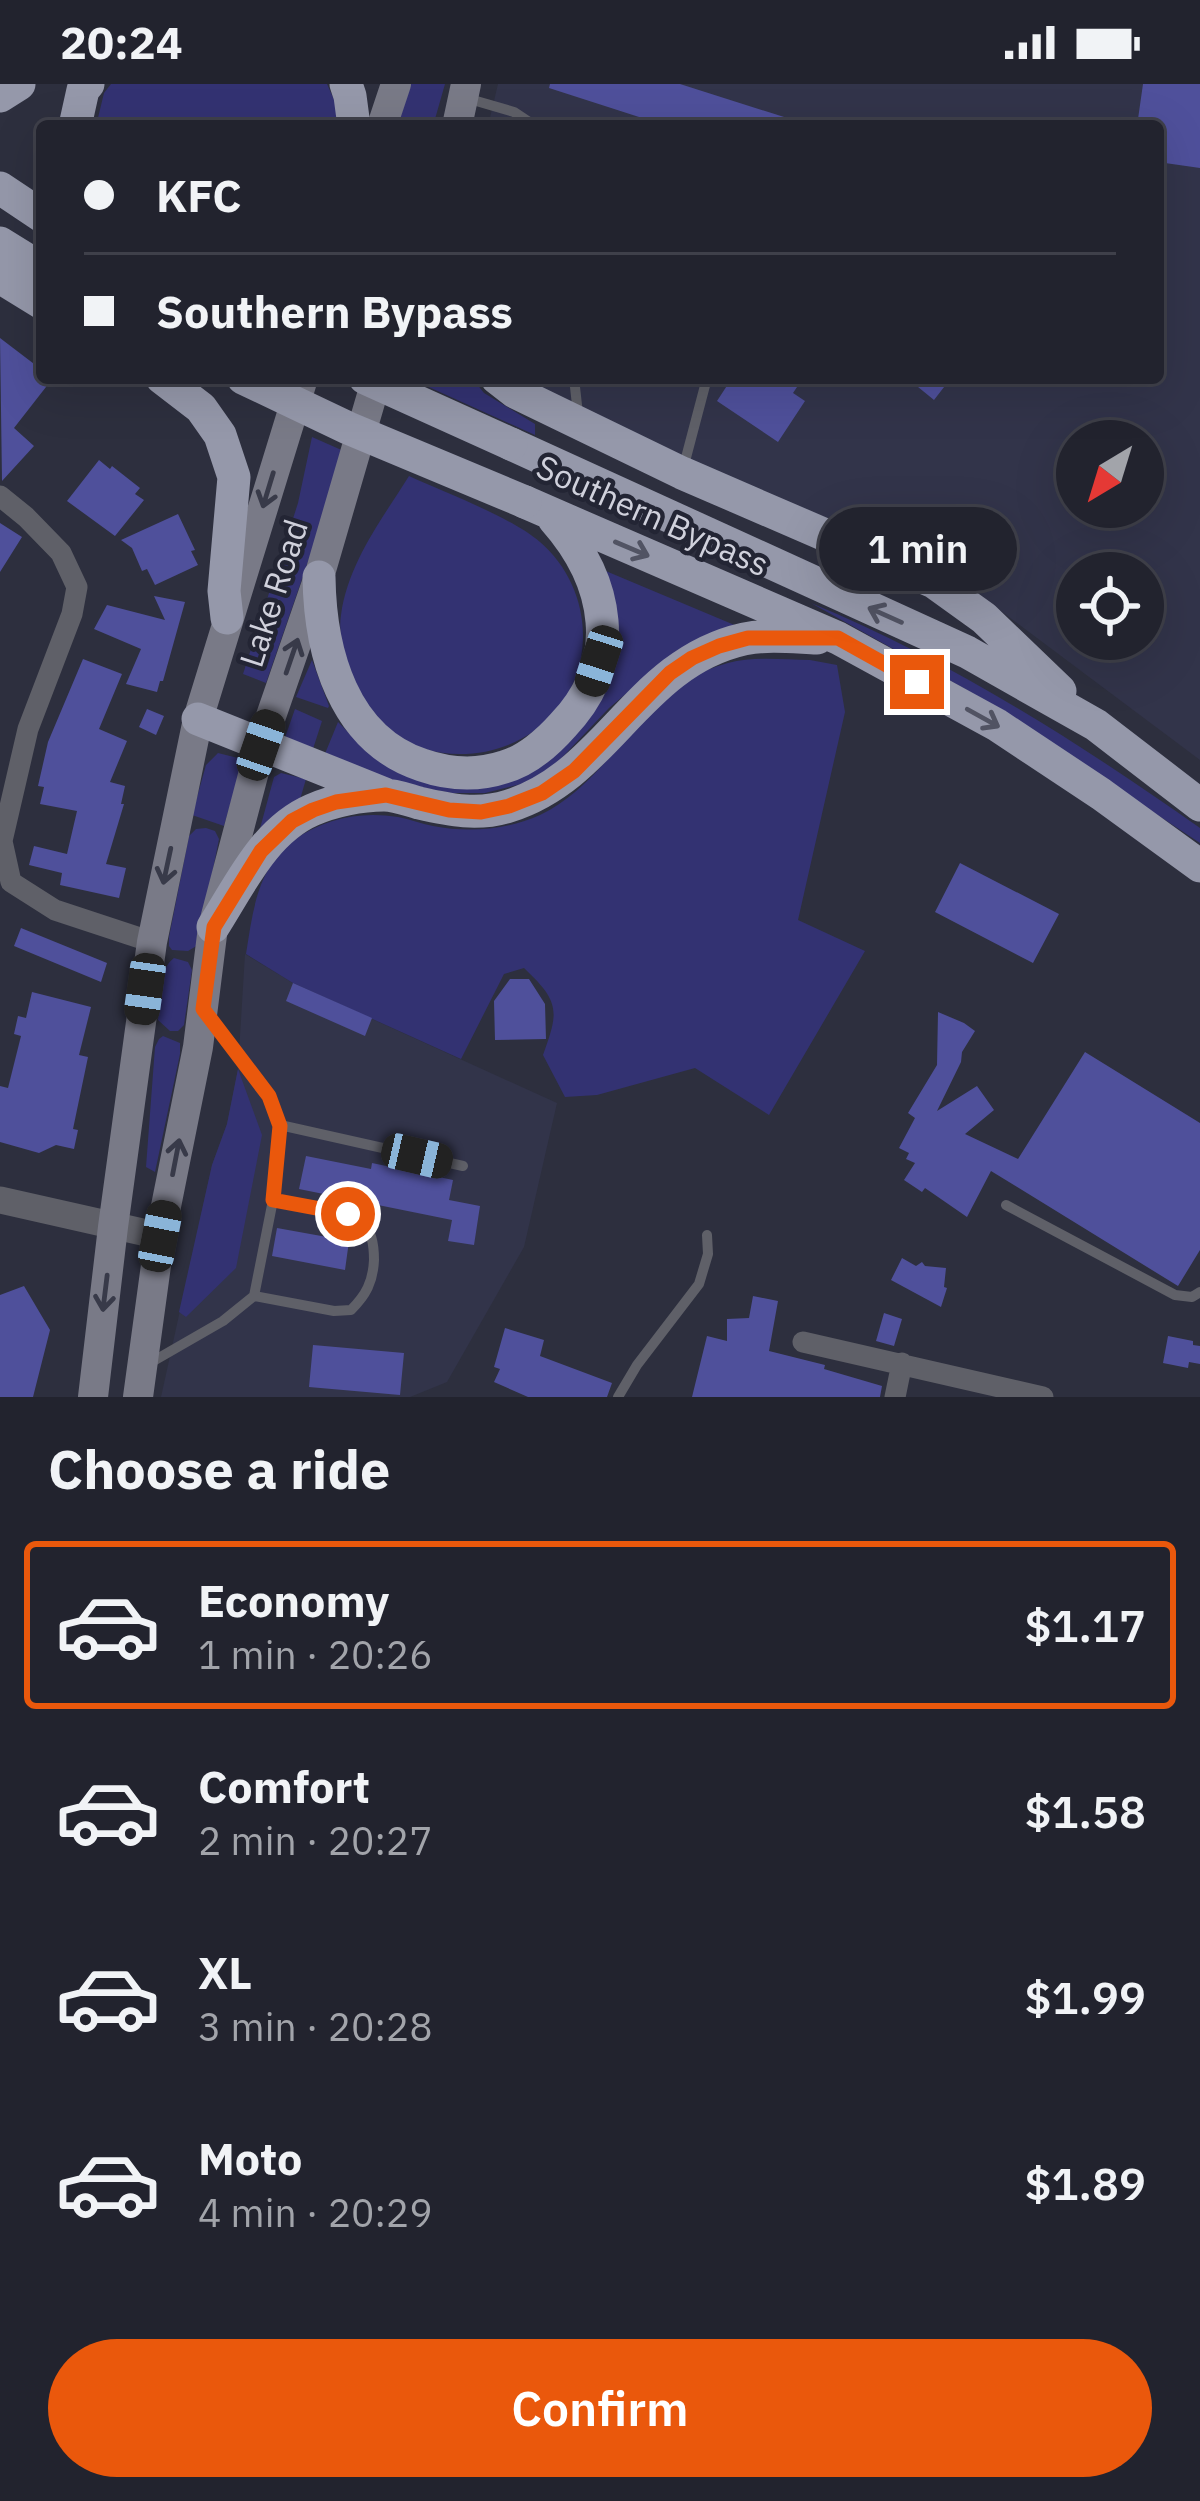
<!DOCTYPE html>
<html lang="en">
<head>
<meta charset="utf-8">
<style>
	body { margin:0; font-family:"IBM Plex Sans",sans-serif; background:#2e2f3a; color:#f1f3f6; height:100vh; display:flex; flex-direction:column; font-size:45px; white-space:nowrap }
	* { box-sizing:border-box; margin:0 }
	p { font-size:39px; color:#a2a4aa }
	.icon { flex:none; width:66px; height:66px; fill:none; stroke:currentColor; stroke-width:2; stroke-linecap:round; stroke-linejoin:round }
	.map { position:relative; height:1313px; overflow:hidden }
	.drawer { display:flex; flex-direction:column; background:#22232e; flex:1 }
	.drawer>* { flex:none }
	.top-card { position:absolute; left:36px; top:36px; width:1128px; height:264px; border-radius:12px; box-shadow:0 12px 48px #0002,0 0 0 3px #3f404a; display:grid; align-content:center; height:264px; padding:0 48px; background:#22232e }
	.needle { width:78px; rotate:218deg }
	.fabs { position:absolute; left:1056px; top:336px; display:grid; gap:24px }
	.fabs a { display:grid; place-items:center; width:108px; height:108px; border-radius:50%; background:#22232e; box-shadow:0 12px 48px #0002,0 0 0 3px #3f404a; font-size:60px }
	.end { position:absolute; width:54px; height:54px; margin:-27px; border:15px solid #ea580c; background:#fff; box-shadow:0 0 0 6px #fff }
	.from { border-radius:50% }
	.bubble { position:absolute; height:84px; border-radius:42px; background:#22232e; box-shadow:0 12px 48px #0002,0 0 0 3px #3f404a; font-size:39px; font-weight:600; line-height:84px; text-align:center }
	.car { position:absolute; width:36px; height:72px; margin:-36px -18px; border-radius:15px; box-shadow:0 0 9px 3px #0007; background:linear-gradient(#222 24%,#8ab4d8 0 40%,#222 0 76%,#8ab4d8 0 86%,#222 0) }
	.top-card b { display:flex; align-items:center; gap:42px; height:114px; font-size:45px }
	.top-card b+b { border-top:3px solid #3f404a }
	.top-card i { width:30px; height:30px; background:#f1f3f6 }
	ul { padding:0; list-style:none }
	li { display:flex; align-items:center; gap:36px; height:168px; margin:0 24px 18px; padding:0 24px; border:6px solid transparent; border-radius:12px }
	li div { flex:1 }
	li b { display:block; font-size:45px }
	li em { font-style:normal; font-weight:600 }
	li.on { border-color:#ea580c }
	li>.icon { width:108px; height:108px; stroke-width:1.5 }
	h2 { padding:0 48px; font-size:54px; line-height:144px }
	.primary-button { display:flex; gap:24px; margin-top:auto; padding:24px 48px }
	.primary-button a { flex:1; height:138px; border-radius:72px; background:#ea580c; color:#fff; font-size:48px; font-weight:600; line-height:138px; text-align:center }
	.status { display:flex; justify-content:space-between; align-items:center; height:84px; padding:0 60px; background:#22232e; direction:ltr }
	.status svg { height:33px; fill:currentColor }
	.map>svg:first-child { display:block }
	.built { fill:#32344a; fill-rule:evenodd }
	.green { fill:#333272 }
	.building { fill:#4f509b }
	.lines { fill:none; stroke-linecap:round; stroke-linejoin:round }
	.service { stroke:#5f6068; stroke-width:10 }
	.minor { stroke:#5f6068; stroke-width:21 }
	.tertiary { stroke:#5f6068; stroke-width:27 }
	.secondary { stroke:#797a87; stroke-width:30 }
	.trunk { stroke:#9598aa; stroke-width:33 }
	.trunk-bridge { stroke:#9598aa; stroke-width:33 }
	.oneway { stroke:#383a49 }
	.oneway2 { stroke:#515363 }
	.route { stroke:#ea580c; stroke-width:15 }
	.labels { text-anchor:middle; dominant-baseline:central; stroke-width:9; stroke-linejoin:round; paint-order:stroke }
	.street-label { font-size:33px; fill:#d0d1dc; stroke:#232534 }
</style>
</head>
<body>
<div class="status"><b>20:24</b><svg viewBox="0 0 49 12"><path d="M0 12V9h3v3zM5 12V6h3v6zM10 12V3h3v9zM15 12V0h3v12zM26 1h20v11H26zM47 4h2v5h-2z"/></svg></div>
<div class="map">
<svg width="1200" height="1313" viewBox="0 0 1200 1313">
	<rect width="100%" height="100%" fill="#2d2f3e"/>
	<path class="built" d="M498,0H1200V676L989,518L925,463L647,380L522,294H1158V42H488ZM1077,357H1143V423H1077ZM1077,489H1143V555H1077Z
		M245,870L293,899L557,1019L524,1163L447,1298L410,1313H161L212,1081L227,1040L238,985Z"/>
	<path class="green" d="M111,0H327L346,42H96L104,9Z
		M410,0H445L433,42H398Z
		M472,294L484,309L535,340V351L411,295Z
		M312,353L346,368L266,599L243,590L298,419Z
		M409,392C446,409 511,433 540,458C568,482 584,518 583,555C578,689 383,715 349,585C344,567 338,550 341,531C348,479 382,435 409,392Z
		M601,485L744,545L678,566L609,624L553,683L525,699L485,709H452L401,700L322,677L338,638L369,669L412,693L569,652Z
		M811,519C949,576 1078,658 1200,744V759L974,610Z
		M312,576L329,622L328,624L296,613Z
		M810,576L837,581L845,628L798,836L865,867L769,1031L695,984L597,1011L565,1013L543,971C559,927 560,918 524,884L504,890L461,975L293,899L246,870C253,827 257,784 294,756C325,734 361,727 398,733C410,735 421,740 433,742C468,749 507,746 540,731C617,694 639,602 728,579C753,572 784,576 810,576Z
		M295,625L322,637L312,668L282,662Z
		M218,669L238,674L241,683L224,742L192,731L206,681Z
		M281,689L306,695L299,719L259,748L274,693Z
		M206,744L215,747L219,755L198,861L188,867L172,866L169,862V853L189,752L196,745Z
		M174,874L188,878L192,886L184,941L178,947H170L158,936C160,916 157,887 174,874Z
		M163,952L180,959V970L155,1088L146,1083L155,963L159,955Z
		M238,985L262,1051L236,1184L186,1233L179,1228L212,1081L227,1040Z"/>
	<path class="building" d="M550,0H680L803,39L802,42H667L549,4Z
		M1143,0H1200V84L1158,78V42H1137Z
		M0,254L42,286V294H53L14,344L34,362L2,397Z
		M732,294H803L793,309L805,317L778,358L717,317Z
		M907,294H951L934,316Z
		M99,376L110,385L112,382L140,404L135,410L144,416L115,452L67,417Z
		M178,430L195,466L191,467L198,481L155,501L147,485L142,487L132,464L121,456Z
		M0,439L22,453L0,488Z
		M154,512L185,518L163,597H160L157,608L126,600L141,565L94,545L107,521L165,536Z
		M83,575L122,590L99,645L127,657L110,698L125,702L121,720H124L106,780L126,784L119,814L60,801L62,789L29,781L34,762L67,770L77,727L40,720L44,703L38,702L48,658Z
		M147,625L164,632L156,651L139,643Z
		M960,779L1059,830L1033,879L935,828Z
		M21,844L107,879L101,898L14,862Z
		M510,895H529L545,920L546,955L495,956L494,917Z
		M293,899L372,934L365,952L286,917Z
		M32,908L91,923L79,971L88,973L73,1045L78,1046L74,1065L56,1061L39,1069L0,1058V1002L8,1004L21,952L14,950L18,932L26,934Z
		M938,928L964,939L975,947L962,968L961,978L937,1027L977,1002L994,1026L965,1050L1018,1075L1085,968L1200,1039V1166L1178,1202L991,1087L967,1133L925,1104L922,1108L904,1096L915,1079L906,1075L909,1069L899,1064L915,1034L908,1029L937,981Z
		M306,1072L371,1085L372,1079L453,1096L449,1116L480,1122L474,1161L448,1157L452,1136L299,1105Z
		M277,1144L349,1157L345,1186L272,1172Z
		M902,1174L916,1182L922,1178L925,1182L946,1184L944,1203L947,1204L941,1223L891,1196Z
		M24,1202L50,1246L33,1313H0V1211Z
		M753,1212L778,1217L769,1267L825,1281L824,1285L882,1302L880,1313H692L707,1252L727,1257V1235L749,1234Z
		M884,1229L902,1235L894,1262L876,1257Z
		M505,1244L544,1256L540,1272L612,1299L607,1313H528L494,1298L500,1285L494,1283Z
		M1168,1252L1193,1257V1261L1200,1262V1280L1189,1278L1188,1284L1163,1279Z
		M313,1261L404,1269L400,1311L309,1303Z"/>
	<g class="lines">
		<path class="service" d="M466,14L514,28L535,42
			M574,294L578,330
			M683,385L707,294
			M280,1041L463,1082
			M1006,1121L1175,1211L1192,1213L1200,1208
			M254,1212L334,1227L351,1226C366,1211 373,1198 374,1176C374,1164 373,1149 364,1140C349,1123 295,1120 273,1116
			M150,1279L223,1237L254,1212L273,1116L280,1041L269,1012L210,935
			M618,1313L637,1281L699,1200L708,1170L707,1151"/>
		<path class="minor" d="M0,412L26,433L61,469L77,503L72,530L28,645L2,757L11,798L55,826L152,858
			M803,1258L1043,1313
			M895,1313L902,1279"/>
		<path class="tertiary" d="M0,1116L160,1152"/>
		<path class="secondary" d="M382,42L396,0
			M457,42L466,0
			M93,1313L113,1143L152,858L198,635L303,294
			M138,1313L160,1152L198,963L213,843L261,661L319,493L377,294"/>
		<path class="trunk" d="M346,0L350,12L354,42
			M0,12L19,0
			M75,42L83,6L88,0
			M0,104L42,132
			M0,159L42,185
			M0,193L42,219
			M162,294L201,324L220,351L234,393L224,507L227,534
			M497,294L515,308L682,389L934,498L984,534L1060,607
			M511,360L967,568L1096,641L1200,721
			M525,418L838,554L997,641L1101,710L1200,782
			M319,493C320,568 343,655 422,681C448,690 477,692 504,683C526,677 548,658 563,641C624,577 609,497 554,435
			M198,635L385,710
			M213,843C240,801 264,747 312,726C332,717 361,711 384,711C395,711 408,716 419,719C450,726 478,732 509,722C608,691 637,579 744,555C768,550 793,553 817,554"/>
		<path class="trunk-bridge" d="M243,294L348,344L525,418
			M365,294L511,360"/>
	</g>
	<defs><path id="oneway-shaft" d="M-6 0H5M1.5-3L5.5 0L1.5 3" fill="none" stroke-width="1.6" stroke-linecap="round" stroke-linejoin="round" transform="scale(3)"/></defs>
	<g class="oneway">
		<use href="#oneway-shaft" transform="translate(268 406) rotate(107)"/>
		<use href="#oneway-shaft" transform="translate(292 572) rotate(-71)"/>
		<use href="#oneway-shaft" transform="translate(167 782) rotate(102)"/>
		<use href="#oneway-shaft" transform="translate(176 1073) rotate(-79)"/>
		<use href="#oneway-shaft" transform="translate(105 1209) rotate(97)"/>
	</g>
	<g class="oneway2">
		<use href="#oneway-shaft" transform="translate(632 465) rotate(23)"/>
		<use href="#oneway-shaft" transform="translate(885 531) rotate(-156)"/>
		<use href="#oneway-shaft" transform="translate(983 634) rotate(29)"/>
	</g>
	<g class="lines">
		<path class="route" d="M348,1130L273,1116L280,1042L269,1012L203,925L214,843L261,767L292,737L313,726L336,718L386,711L449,726L481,728L509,722L542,709L574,687L670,589L692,574L719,562L748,554H838L917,598"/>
	</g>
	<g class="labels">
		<g class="street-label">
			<text transform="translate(653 431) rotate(24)">Southern Bypass</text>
			<text transform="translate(273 509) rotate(-72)">Lake Road</text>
		</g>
	</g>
</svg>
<div class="fabs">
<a><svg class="needle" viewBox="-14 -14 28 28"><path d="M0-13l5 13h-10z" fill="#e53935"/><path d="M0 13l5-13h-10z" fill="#a2a4aa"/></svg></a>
<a><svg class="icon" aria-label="locate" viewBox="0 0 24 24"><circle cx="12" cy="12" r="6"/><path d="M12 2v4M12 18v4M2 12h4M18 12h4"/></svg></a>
</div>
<i class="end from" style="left:348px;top:1130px"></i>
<i class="end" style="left:917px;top:598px"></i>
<div class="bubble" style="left:819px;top:423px;width:198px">1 min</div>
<i class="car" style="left:599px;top:577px;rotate:198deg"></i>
<i class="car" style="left:261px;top:661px;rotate:19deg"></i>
<i class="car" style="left:145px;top:905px;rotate:188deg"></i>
<i class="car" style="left:417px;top:1072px;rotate:103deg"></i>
<i class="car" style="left:160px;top:1152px;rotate:11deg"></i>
<div class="top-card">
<b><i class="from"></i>KFC</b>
<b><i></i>Southern Bypass</b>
</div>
</div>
<section class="drawer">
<h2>Choose a ride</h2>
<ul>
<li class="on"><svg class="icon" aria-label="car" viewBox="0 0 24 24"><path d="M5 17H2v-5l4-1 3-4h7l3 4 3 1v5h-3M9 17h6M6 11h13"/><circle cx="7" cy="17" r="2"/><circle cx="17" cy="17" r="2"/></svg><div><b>Economy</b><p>1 min · 20:26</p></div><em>$1.17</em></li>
<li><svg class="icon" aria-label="car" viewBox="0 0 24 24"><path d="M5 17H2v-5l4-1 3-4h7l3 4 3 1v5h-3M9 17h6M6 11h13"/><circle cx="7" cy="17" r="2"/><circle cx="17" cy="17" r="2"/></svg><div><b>Comfort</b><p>2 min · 20:27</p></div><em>$1.58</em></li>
<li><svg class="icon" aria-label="car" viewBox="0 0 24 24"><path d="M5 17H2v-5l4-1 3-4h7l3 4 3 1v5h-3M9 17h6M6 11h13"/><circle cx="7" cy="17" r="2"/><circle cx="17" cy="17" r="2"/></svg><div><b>XL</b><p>3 min · 20:28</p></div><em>$1.99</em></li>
<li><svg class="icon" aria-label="car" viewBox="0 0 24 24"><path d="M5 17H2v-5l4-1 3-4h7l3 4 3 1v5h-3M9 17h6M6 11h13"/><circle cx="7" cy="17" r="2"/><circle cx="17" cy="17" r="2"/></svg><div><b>Moto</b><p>4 min · 20:29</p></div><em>$1.89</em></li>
</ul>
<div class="primary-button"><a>Confirm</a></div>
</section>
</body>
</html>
